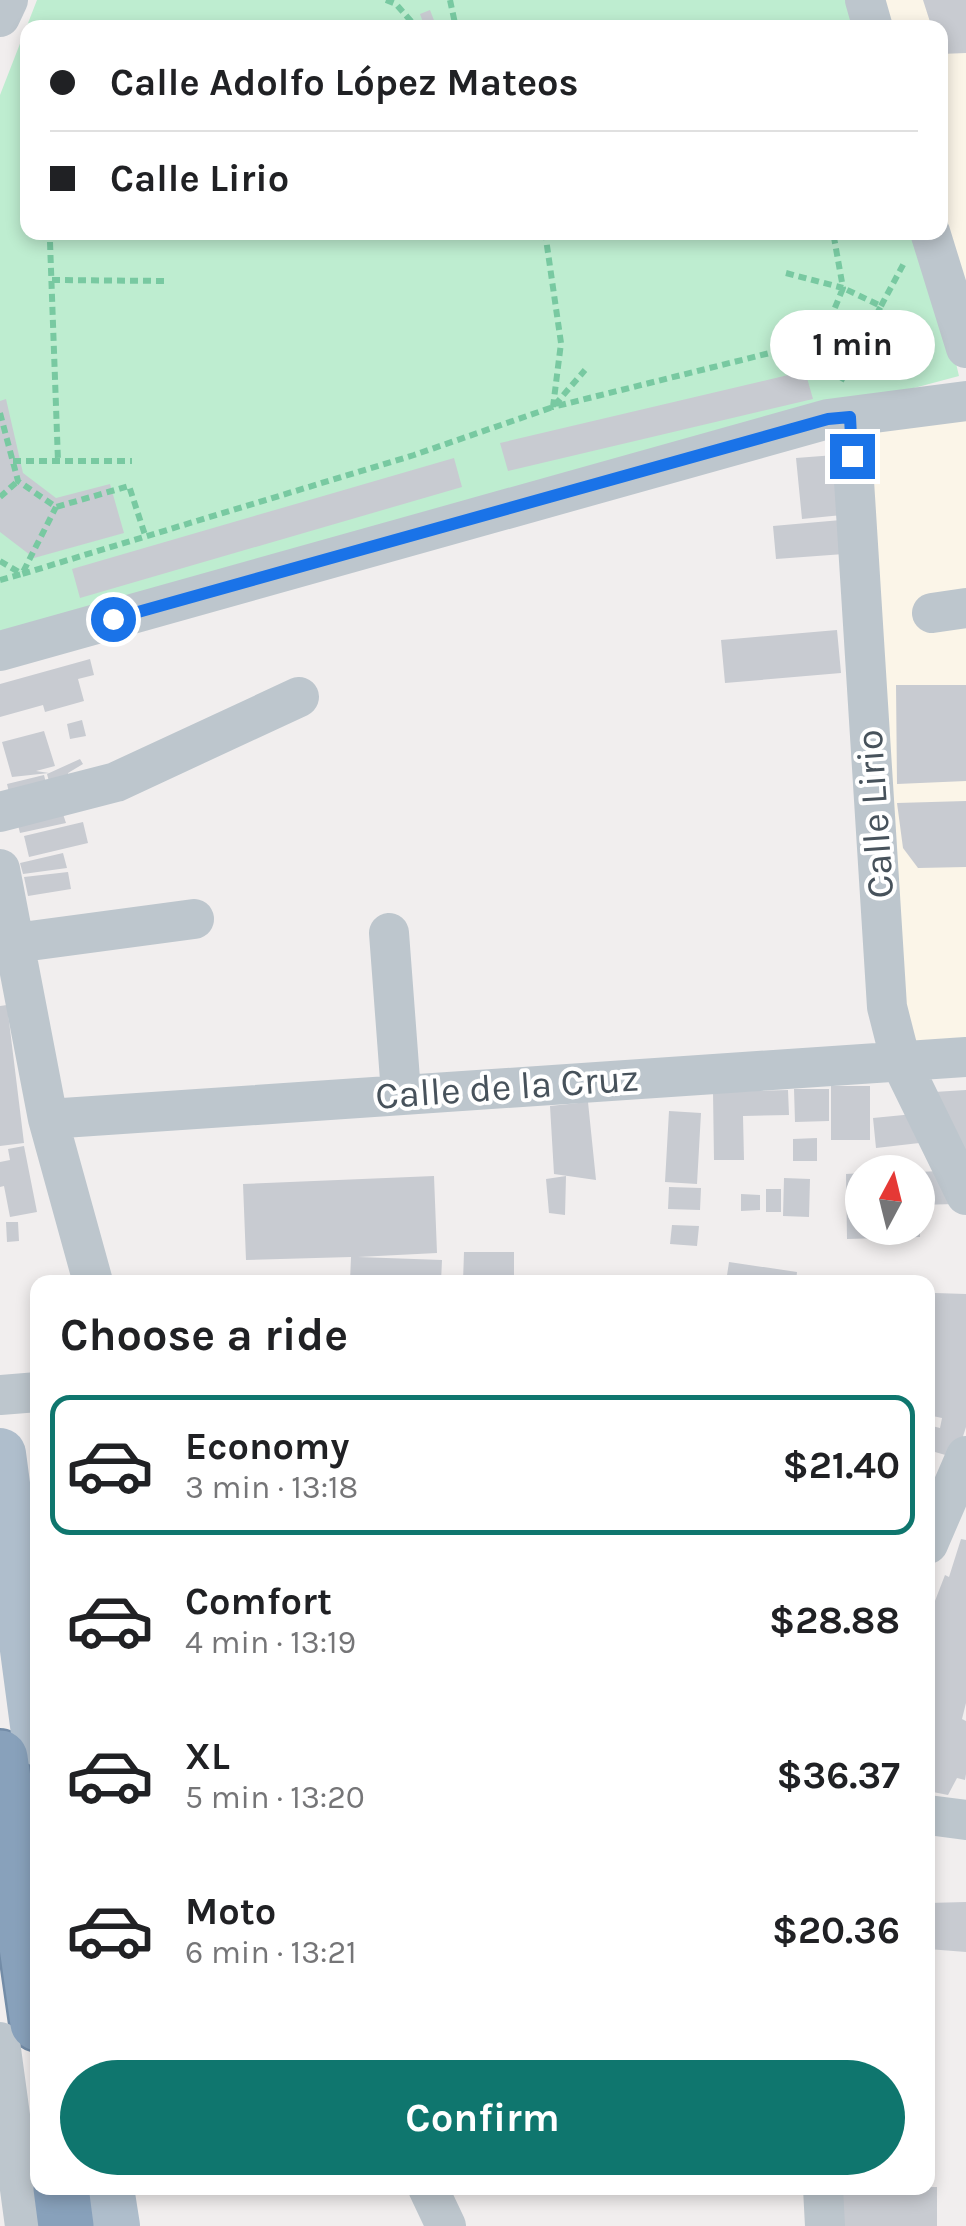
<!DOCTYPE html>
<html lang="en">
<head>
<meta charset="utf-8">
<style>
	body { margin:0; font-family:Karla,sans-serif; background:#f6f6f6; color:#202124; height:100vh; display:flex; flex-direction:column; font-size:38px; white-space:nowrap }
	* { box-sizing:border-box; margin:0 }
	p { font-size:32px; color:#757577 }
	.icon { flex:none; width:55px; height:55px; fill:none; stroke:currentColor; stroke-width:2; stroke-linecap:round; stroke-linejoin:round }
	.map { position:relative; flex:1; overflow:hidden }
	.sheet { position:absolute; left:30px; top:1275px; width:905px; height:920px; display:flex; flex-direction:column; background:#fff; border-radius:20px; box-shadow:0 5px 15px #0003 }
	.sheet>* { flex:none }
	.hud { position:absolute; left:20px; top:20px; width:928px; height:220px; border-radius:20px; box-shadow:0 5px 15px #0003; display:grid; align-content:center; height:220px; padding:0 30px; background:#fff }
	.needle { width:65px; rotate:7deg }
	.buttons { position:absolute; left:845px; top:1155px; display:grid; gap:20px }
	.buttons a { display:grid; place-items:center; width:90px; height:90px; border-radius:50%; background:#fff; box-shadow:0 5px 15px #0003; font-size:50px }
	.end { position:absolute; width:45px; height:45px; margin:-22px; border:12px solid #1a73e8; background:#fff; box-shadow:0 0 0 5px #fff }
	.from { border-radius:50% }
	.bubble { position:absolute; height:70px; border-radius:35px; background:#fff; box-shadow:0 5px 15px #0003; font-size:32px; font-weight:700; line-height:70px; text-align:center }
	.hud b { display:flex; align-items:center; gap:35px; height:95px; font-size:38px }
	.hud b+b { border-top:2px solid #e0e0e0 }
	.hud i { width:25px; height:25px; background:#202124 }
	ul { padding:0; list-style:none }
	li { display:flex; align-items:center; gap:30px; height:140px; margin:0 20px 15px; padding:0 10px; border:5px solid transparent; border-radius:20px }
	li div { flex:1 }
	li b { display:block; font-size:38px }
	li em { font-style:normal; font-weight:700 }
	li.selected { border-color:#0f766e }
	li>.icon { width:90px; height:90px; stroke-width:1.5 }
	h2 { padding:0 30px; font-size:45px; line-height:120px }
	.button { display:flex; gap:20px; margin-top:auto; padding:20px 30px }
	.button a { flex:1; height:115px; border-radius:60px; background:#0f766e; color:#fff; font-size:40px; font-weight:700; line-height:115px; text-align:center }
	.map>svg:first-child { display:block }
	.commercial { fill:#fbf5e8 }
	.green { fill:#beedd0 }
	.building { fill:#c8cbd1 }
	.lines { fill:none; stroke-linecap:round; stroke-linejoin:round }
	.highway-casing { stroke:#738ca7; stroke-width:60 }
	.path { stroke:#78c9a1; stroke-width:6; stroke-dasharray:8 5; stroke-linecap:butt }
	.minor { stroke:#bdc6cd; stroke-width:40 }
	.major { stroke:#afbecc; stroke-width:52 }
	.highway { stroke:#88a1bb; stroke-width:55 }
	.route { stroke:#1a73e8; stroke-width:12 }
	.labels { text-anchor:middle; dominant-baseline:central; stroke-width:8; stroke-linejoin:round; paint-order:stroke }
	.street-label { font-size:38px; fill:#47525b; stroke:#fff }
</style>
</head>
<body>
<div class="map">
<svg width="966" height="2226" viewBox="0 0 966 2226">
	<rect width="100%" height="100%" fill="#f1eeee"/>
	<path class="commercial" d="M865,0H966V348L940,232V28L873,27Z
		M966,401V1057L901,1062L850,417Z"/>
	<path class="green" d="M37,0H870L876,27L28,28V232L925,233L959,376L0,631V95Z"/>
	<path class="building" d="M923,0H966V53L941,54L940,28H932Z
		M430,10L437,28H425L420,14Z
		M805,371L813,399L508,471L500,443Z
		M6,399L23,473L56,498L110,484L124,533L34,558L0,532V401Z
		M835,455L842,515L802,519L796,458Z
		M454,458L462,487L80,598L72,569Z
		M841,520L844,554L776,559L773,526Z
		M837,630L841,673L725,683L721,640Z
		M90,659L94,675L78,679L84,701L45,712L43,705L0,717V684Z
		M896,685H966V781L897,784Z
		M82,720L86,736L70,739L67,724Z
		M44,731L55,766L36,771L49,773L12,777L2,742Z
		M80,759L83,764L68,773L69,779L50,785L47,774Z
		M44,775L49,795L12,805L7,784Z
		M966,801V867L918,868L903,848L897,803Z
		M59,802L66,823L20,833L15,813Z
		M83,822L88,843L29,857L24,836Z
		M63,853L67,868L23,874L20,863Z
		M68,872L71,889L28,896L24,877Z
		M7,1005L24,1143L0,1146V1006Z
		M831,1086H870V1140H831Z
		M794,1089H829V1121L795,1122Z
		M788,1090L789,1115L743,1116L744,1160H714L713,1092Z
		M966,1090V1163L934,1092Z
		M588,1102L596,1180L554,1174L550,1106Z
		M669,1111L701,1113L697,1184L665,1182Z
		M914,1114L928,1142L876,1148L873,1118Z
		M817,1138V1161H793V1139Z
		M24,1146L37,1212L10,1217L4,1186L0,1187V1162L10,1160L8,1149Z
		M940,1171L955,1204L918,1205V1172Z
		M862,1173V1228H920V1237L847,1239L846,1174Z
		M434,1176L437,1253L358,1257L442,1260L441,1282H350L351,1257L246,1260L243,1184Z
		M566,1176L565,1215L549,1213L546,1179Z
		M784,1178L810,1179L809,1217L783,1216Z
		M669,1187L701,1188L700,1210L668,1209Z
		M766,1189H781V1212H766Z
		M741,1194L760,1195V1210L741,1211Z
		M6,1222H18L19,1241L7,1242Z
		M672,1225L699,1226L697,1246L670,1244Z
		M464,1252H514V1282H463Z
		M729,1262L797,1272L796,1282H726Z
		M250,1275L253,1282H141V1278Z
		M935,1293L966,1294V1427L956,1458L928,1450V1425L940,1428L942,1418L928,1415V1353L933,1339Z
		M961,1539L966,1540V1703L962,1719L966,1721V1774L965,1780L957,1778L948,1795L928,1791V1619L945,1575L949,1577Z
		M966,1902V1952L928,1949V1903Z
		M937,2187V2226H842L843,2188Z"/>
	<g class="lines">
		<defs>
			<path id="highway" d="M0,1758L38,2023
				M61,2188L66,2226"/>
		</defs>
		<use href="#highway" class="highway-casing"/>
		<path class="path" d="M386,0L396,4L417,28
			M450,0L456,28
			M545,232L561,343L553,407L802,345L797,326
			M50,242L58,461
			M786,273L843,288L833,232
			M52,280L166,281
			M881,306L904,263
			M798,326L814,335L806,355L814,359L843,288L881,306L841,381
			M0,413L18,481L56,507L129,486L146,538
			M13,461H132
			M0,497L18,481
			M0,561L22,574L414,455L553,407L585,370
			M0,580L22,574L56,507"/>
		<path class="minor" d="M865,0L873,28
			M0,17L8,0
			M930,232L966,348
			M850,417L887,1007L901,1062L966,1195
			M932,613L966,608
			M0,651L828,419L966,401
			M0,812L116,782L299,697
			M0,869L48,1119L93,1282
			M389,933L401,1093
			M15,943L194,919
			M48,1119L966,1057
			M0,1395L38,1392
			M928,1544L966,1456
			M928,1815L966,1820
			M0,2042L25,2226
			M428,2188L446,2226
			M823,2188L825,2226"/>
		<path class="major" d="M0,1454L38,1740
			M108,2188L114,2226"/>
		<use href="#highway" class="highway"/>
	</g>
	<g class="lines">
		<path class="route" d="M113,619L828,419L850,417L852,456"/>
	</g>
	<g class="labels">
		<g class="street-label">
			<text transform="translate(875 814) rotate(-94)">Calle Lirio</text>
			<text transform="translate(507 1087) rotate(-4)">Calle de la Cruz</text>
		</g>
	</g>
</svg>
<div class="buttons">
<a><svg class="needle" viewBox="-14 -14 28 28"><path d="M0-13l5 13h-10z" fill="#e53935"/><path d="M0 13l5-13h-10z" fill="#757577"/></svg></a>
</div>
<i class="end from" style="left:113px;top:619px"></i>
<i class="end" style="left:852px;top:456px"></i>
<div class="bubble" style="left:770px;top:310px;width:165px">1 min</div>
<div class="hud">
<b><i class="from"></i>Calle Adolfo López Mateos</b>
<b><i></i>Calle Lirio</b>
</div>
<section class="sheet">
<h2>Choose a ride</h2>
<ul>
<li class="selected"><svg class="icon" aria-label="car" viewBox="0 0 24 24"><path d="M5 17H2v-5l4-1 3-4h7l3 4 3 1v5h-3M9 17h6M6 11h13"/><circle cx="7" cy="17" r="2"/><circle cx="17" cy="17" r="2"/></svg><div><b>Economy</b><p>3 min · 13:18</p></div><em>$21.40</em></li>
<li><svg class="icon" aria-label="car" viewBox="0 0 24 24"><path d="M5 17H2v-5l4-1 3-4h7l3 4 3 1v5h-3M9 17h6M6 11h13"/><circle cx="7" cy="17" r="2"/><circle cx="17" cy="17" r="2"/></svg><div><b>Comfort</b><p>4 min · 13:19</p></div><em>$28.88</em></li>
<li><svg class="icon" aria-label="car" viewBox="0 0 24 24"><path d="M5 17H2v-5l4-1 3-4h7l3 4 3 1v5h-3M9 17h6M6 11h13"/><circle cx="7" cy="17" r="2"/><circle cx="17" cy="17" r="2"/></svg><div><b>XL</b><p>5 min · 13:20</p></div><em>$36.37</em></li>
<li><svg class="icon" aria-label="car" viewBox="0 0 24 24"><path d="M5 17H2v-5l4-1 3-4h7l3 4 3 1v5h-3M9 17h6M6 11h13"/><circle cx="7" cy="17" r="2"/><circle cx="17" cy="17" r="2"/></svg><div><b>Moto</b><p>6 min · 13:21</p></div><em>$20.36</em></li>
</ul>
<div class="button"><a>Confirm</a></div>
</section>
</div>
</body>
</html>
